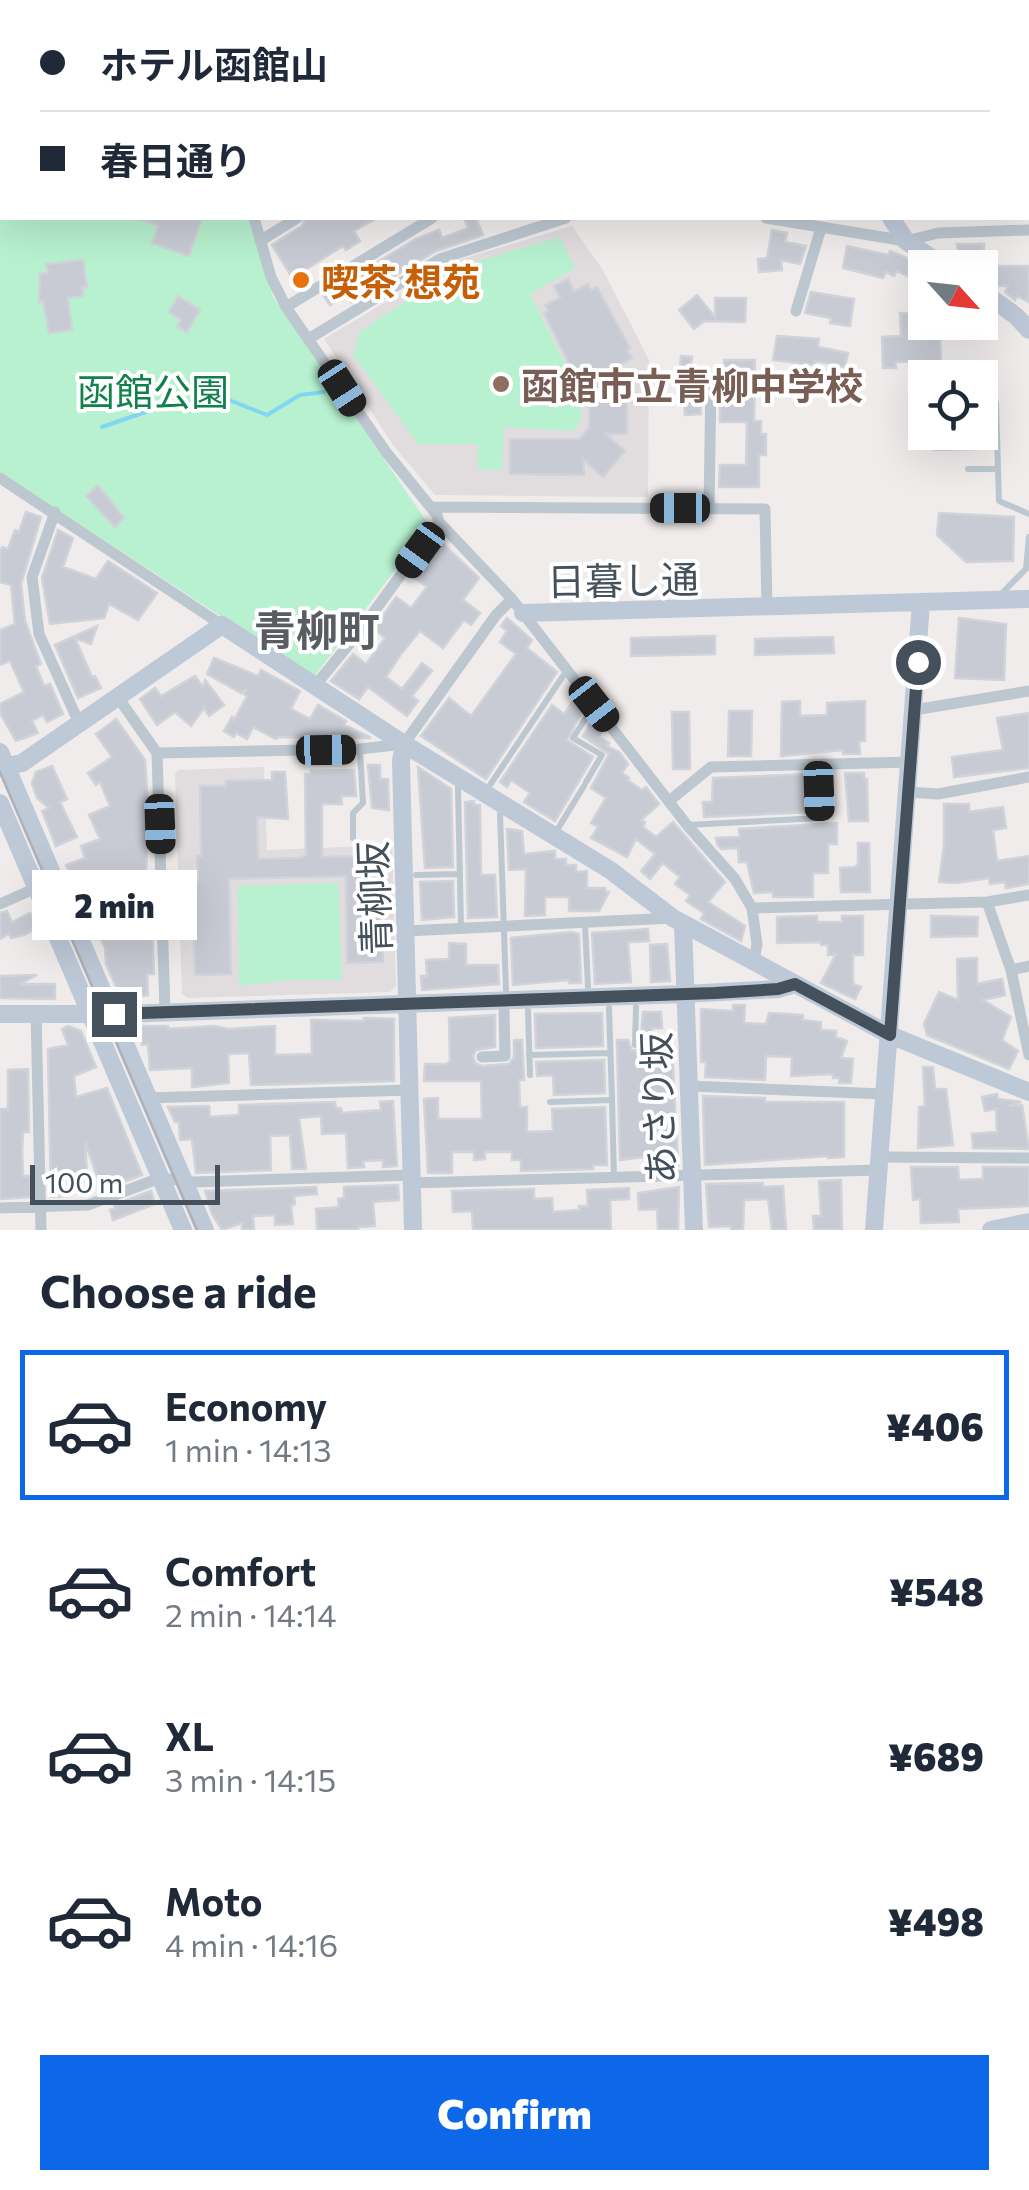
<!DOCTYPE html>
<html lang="en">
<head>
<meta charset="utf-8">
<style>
	body { margin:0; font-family:Commissioner,"Noto Sans JP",sans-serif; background:#f2f2f3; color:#1f2937; height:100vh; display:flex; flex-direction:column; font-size:38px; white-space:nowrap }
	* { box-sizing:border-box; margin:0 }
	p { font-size:32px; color:#747a83 }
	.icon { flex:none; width:55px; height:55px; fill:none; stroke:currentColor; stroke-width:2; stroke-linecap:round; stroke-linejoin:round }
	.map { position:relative; height:1230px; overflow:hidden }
	.drawer { display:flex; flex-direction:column; background:#fff; flex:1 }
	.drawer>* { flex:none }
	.hud { position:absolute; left:0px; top:0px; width:1030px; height:220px; box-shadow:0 10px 40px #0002; display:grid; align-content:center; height:220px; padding:0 40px; background:#fff }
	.needle { width:65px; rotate:117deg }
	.buttons { position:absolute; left:908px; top:250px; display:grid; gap:20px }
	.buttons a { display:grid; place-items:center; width:90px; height:90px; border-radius:0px; background:#fff; box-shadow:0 10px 40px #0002; font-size:50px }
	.scale { position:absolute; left:30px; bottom:25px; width:190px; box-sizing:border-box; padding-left:10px; border:5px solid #44505b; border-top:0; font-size:28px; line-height:35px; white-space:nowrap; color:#44505b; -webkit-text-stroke:8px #fff; paint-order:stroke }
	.end { position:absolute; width:45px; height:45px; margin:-22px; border:12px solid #44505b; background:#fff; box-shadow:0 0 0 5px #fff }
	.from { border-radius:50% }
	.bubble { position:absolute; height:70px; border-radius:0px; background:#fff; box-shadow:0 10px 40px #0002; font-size:32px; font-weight:800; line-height:70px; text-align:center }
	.car { position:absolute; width:30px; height:60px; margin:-30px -15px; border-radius:12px; box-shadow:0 0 8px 2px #0007; background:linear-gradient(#222 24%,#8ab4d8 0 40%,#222 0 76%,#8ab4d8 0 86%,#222 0) }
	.hud b { display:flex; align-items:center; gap:35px; height:95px; font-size:38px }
	.hud b+b { border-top:2px solid #e0e1e3 }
	.hud i { width:25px; height:25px; background:#1f2937 }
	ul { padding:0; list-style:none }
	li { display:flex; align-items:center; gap:30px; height:150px; margin:0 20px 15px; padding:0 20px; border:5px solid transparent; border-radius:0px }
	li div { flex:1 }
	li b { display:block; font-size:38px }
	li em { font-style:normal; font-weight:800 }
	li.current { border-color:#0d68e9 }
	li>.icon { width:90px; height:90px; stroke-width:1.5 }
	h2 { padding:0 40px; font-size:45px; line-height:120px }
	.button { display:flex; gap:20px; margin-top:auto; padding:20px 40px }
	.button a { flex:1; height:115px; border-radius:0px; background:#0d68e9; color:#fff; font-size:40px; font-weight:800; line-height:115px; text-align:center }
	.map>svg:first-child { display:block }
	.education { fill:#e1ddde }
	.green { fill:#b7f1cf }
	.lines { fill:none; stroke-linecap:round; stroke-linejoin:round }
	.stream { stroke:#81d7f1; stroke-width:4 }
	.building { fill:#c8cbd3; stroke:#d0d3d9; stroke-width:2.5 }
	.lane { stroke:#bcc7d0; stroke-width:6 }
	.street { stroke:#bcc7d0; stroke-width:11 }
	.secondary { stroke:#bec9d8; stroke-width:18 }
	.tram { stroke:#aeb2b8; stroke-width:2.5 }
	.route { stroke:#44505b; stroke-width:12 }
	.food-dot { fill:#e8710a; stroke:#fff; stroke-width:4 }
	.education-dot { fill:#8d6e63; stroke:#fff; stroke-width:4 }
	.labels { text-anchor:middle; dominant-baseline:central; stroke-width:8; stroke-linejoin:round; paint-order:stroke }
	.food-label { font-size:38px; font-weight:bold; fill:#c56008; stroke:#fff; text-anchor:start }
	.education-label { font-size:38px; font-weight:bold; fill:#785e54; stroke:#fff; text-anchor:start }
	.park-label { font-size:38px; fill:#10814b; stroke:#fff }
	.street-label { font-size:38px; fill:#44505b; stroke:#fff }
	.quarter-label { font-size:42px; font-weight:bold; fill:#595d62; stroke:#fff }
</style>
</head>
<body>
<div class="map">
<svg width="1029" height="1230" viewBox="0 0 1029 1230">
	<rect width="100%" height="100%" fill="#f0ecec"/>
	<path class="education" d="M572,226L603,270L649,360L648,497L435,495L393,445L324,339L452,262Z
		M264,767L267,850L392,845L396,986L390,992L188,998L182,994L175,774L178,770Z"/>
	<path class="green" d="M0,179L2,218H249L273,297L429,525L314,677L0,472Z
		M560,237L575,268L530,294L581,396V421L573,431L504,427L502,470L478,469V444H418L353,355L360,332L455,268Z
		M338,883L342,980H290L239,986L238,886Z"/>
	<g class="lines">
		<path class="stream" d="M102,427L160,407L211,400H229L267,415L300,395L324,392"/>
	</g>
	<path class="building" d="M138,218H202L189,256L152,243L158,226Z
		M306,218H377L354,231L360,241L346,250L343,246L305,270L310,279L298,287L272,245L302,226Z
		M464,218H476L483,235L436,251L351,302L346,295L330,305L323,295L416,239L439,230L442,238L468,228Z
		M772,230L787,233L785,242L806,246L800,264L781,260L782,270L759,272L758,259L767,258Z
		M957,244H984L983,265L959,264Z
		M847,246L888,255L890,251L912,260L925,268V273L914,268L909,277L897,271L894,276L886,272L883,278L843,268Z
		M83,260L87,287L82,288L83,296L68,298L72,330L49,333L43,301L39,302L40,274L48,273L46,264Z
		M990,266H1029V302L1017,296L1015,300L1005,292L1008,286H996L990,282Z
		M568,279L574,291L588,284L591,290L597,287L630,348L627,350L632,358L594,379L627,380V434H606L625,451L603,477L583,459L584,475L510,474V439H579L589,428L590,371L579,376L576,371L573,372L544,313L548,311L545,305L560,298L554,286Z
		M811,292L854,299L850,326L830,323L831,318L805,313Z
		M697,295L715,317V298H746L745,322L704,321L694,329L679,310Z
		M178,296L200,310L187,332L177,326L181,320L169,312Z
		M900,313H918L919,336L940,335L941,368H927V361L895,362L896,368H883L882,337L901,336Z
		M777,336L819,339L818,347L848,353L845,367L815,361V365L773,360Z
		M681,356L692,357L689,379H699L701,414L685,415L684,400H678Z
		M724,360H755L754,421H761V434H766V455H759V487H719L720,465H746L747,422H720V401H724Z
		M934,432H974V449L934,450Z
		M98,485L124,518L115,527L86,496Z
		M26,512L41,517L21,584L25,621L41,664L36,666L44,686L50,684L63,714L47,722L43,715L32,721L38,733L16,741L0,713V704L24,692L10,661L0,665V630L15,624L11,585L0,582V554L2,547L8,549L15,530L19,532Z
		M939,513L1014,517L1013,561L966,562L937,535Z
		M58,530L73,538L63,567L96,579L108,561L157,593L138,620L109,604L104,618L50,624L42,578Z
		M441,542L479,578L463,600L480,613L471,625L464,620L443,648L420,631L401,654L386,677L402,689L422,663L432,671L412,696L418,701L407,716L368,687L359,699L331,681L353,654L366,664L385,638L374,629L396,597L411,608L427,587L412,576Z
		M507,618L532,640L527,648L557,672L486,779L421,736L449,698L471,716L516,654L500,642L507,631L501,626Z
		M959,618L1006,624L1004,680L955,678Z
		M97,626L91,644L75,638L92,677L95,676L101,688L78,698L55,645Z
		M715,636V654L631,656V638Z
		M833,637L834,653L755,655V639Z
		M214,658L258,676L261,670L300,691L291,709L310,719L318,705L346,721L344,725L371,738L277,737L276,739L253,727L247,739L236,733L234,737L224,731L232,717L234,720L247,696L244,694L247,689L241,693L207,674Z
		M195,676L203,687L205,680L224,705L209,716L204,708L191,726L175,712L157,725L140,699L155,688L161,696Z
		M576,697L584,708L567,740L593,757L555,821L524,802L530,793L511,780L507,787L500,782L552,705L564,714Z
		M800,701V716L827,715V703L865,701V741H859L860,754H843V750L781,756L782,702Z
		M729,711H752L751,756H728Z
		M672,712H689L690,769H673Z
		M1029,713V768L954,777L952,757L1003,750L997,718Z
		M116,719L145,760L148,808L146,878L150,877L154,974H147L148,995L122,1000L106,964L105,948L88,914L77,875L71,877L66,865L85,858L81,846L100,839L89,815L110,806L100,782L96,785L88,773L112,757L96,734Z
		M591,722L602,731L599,737L609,743L607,746L619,752L628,764L622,773L629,778L627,780L642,790L646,787L659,804L641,820L645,822L643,827L656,837L673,822L725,882L708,902L745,926L741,941L701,919L704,913L686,901L690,895L675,884L680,877L663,863L650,879L641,871L655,854L636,839L627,857L591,838L598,827L591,823L606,798L591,788L609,754L583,736Z
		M368,765H380V779H388L389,810L372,808Z
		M52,766L67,799L60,802L77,837L56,846L42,811L49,808L37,798L32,783L36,772Z
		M418,767L451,789L453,867L425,868Z
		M354,770L356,796H341L342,804H322V857L365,856V876H381L383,962L347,963L346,876L229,879L231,974L195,975L192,880H198L197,856H201L200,786H226V781L272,780V772H285L288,819L257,817L258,859L300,858L306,855L305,774H311V771Z
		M845,773H864V779H867L868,821H849Z
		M811,774L813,812L704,817L703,802H712L713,778Z
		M474,801V805H480L481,875H495L497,917L468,918L465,802Z
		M944,804H969V812L1003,807L1006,828L993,830L997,861L1029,856V884L1006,888L1005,882L990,884L989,878L956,883L939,882L944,846Z
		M837,823V844H828V873H813V897H773V892L754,893L747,862H739L738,848L721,849L717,844L716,838L740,837L739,829Z
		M507,829L522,831L524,854L555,851V859H566V865H576V872L587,871V888H605L606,892H609L599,911H569V897H545V915L525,916L526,869L509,870Z
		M858,843H869L870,892H841L840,868L855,867L858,864Z
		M453,881L454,917L422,920L420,882Z
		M7,911L12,922L30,913L37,928L24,935L11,938L9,934L0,939V913Z
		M817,916V922H842V916H863V955H853V984L861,987L855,999L821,983L836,954L828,955V945H821V942L777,943V917Z
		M931,916L978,917L977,936L931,937Z
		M648,929L649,941L628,942L631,982L595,984L592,933Z
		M571,932L579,934L581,983H569V980L513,985L511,938Z
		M449,943L466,944V965H498L499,984L422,990L421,976H427L426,960L449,959Z
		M667,944L670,981L651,982L650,945Z
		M977,958V984L1002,979L1005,995L983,1000L1011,1017L1002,1040L1018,1051L1009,1069L927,1035L924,1024L939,992L958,1000L957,959Z
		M37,975L20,984H55V999L0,998V976Z
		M733,1005H745L744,1023L766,1024L769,1013L803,1015V1020L821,1022V1030L836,1031V1037L847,1041L841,1058L853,1059L851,1083H839V1078H833V1074L791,1076L792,1057L766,1056L765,1080L705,1077L706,1062H701V1009L733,1011Z
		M643,1012H661L662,1028H652V1049L672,1048L678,1166L659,1167V1155L620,1160L617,1040H628L632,1051L640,1049Z
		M602,1013L603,1046L536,1048L535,1014Z
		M495,1015V1047L476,1050L473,1056L475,1063L482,1066L509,1064L514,1057V1040H522L524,1080H519L520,1107H527V1132L553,1131L552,1109L605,1107L607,1165H593V1169L521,1171V1160H512V1152H485V1159L474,1160V1152H452V1173H428L424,1099L438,1098V1119H482L481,1081H424L425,1064H447L450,1061L449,1018Z
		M364,1018L394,1019V1081L251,1085L249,1053L228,1054L229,1083L192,1087V1068L150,1070L148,1044L142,1045L141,1026H168V1029L214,1026L228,1029L275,1026V1055L312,1054L311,1020L364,1021Z
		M68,1026L81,1031L96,1067L74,1076L76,1097L107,1088L142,1175L102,1190L85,1142L87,1175L62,1176L63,1196L51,1197L48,1049L68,1045L62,1029Z
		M604,1060L605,1093L554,1095L553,1075L537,1076L536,1062Z
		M923,1067H933L935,1089H946L953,1145L918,1148L919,1107L925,1106Z
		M28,1069L29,1132H23L22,1151L23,1176H30L31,1197L0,1199V1109H8V1070Z
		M997,1094L998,1099L1021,1102L1009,1106L1022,1105L1029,1149L973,1148L972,1134L997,1132L996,1109L985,1111L982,1097Z
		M703,1096L765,1098V1102H844V1157L828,1158V1156L705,1165Z
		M393,1101L397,1166L383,1167V1160L363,1161L364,1167L348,1168L346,1133L322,1134L321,1116L299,1118L306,1169H292L290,1135L270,1136L271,1170L196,1173L192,1139L180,1140L179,1122H175L168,1107L209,1106L210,1117L239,1115V1105L335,1102L336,1108H341L342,1113L381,1110L380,1102Z
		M911,1167H958L959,1180L983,1179V1167H1029V1206L958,1209L959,1222L921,1223L920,1199L913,1200Z
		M841,1180L842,1230H814L813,1216H821L819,1181Z
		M763,1183V1187L783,1186L786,1230H772L768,1199L744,1200L743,1230H731V1226L709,1227L706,1184Z
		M398,1185L399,1200L373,1202L375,1226L358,1227V1230H317L316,1209L339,1207L338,1199L344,1198V1187Z
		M316,1187L317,1194L294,1196L295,1204L291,1205L293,1224L275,1225V1215L253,1216L254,1230H242V1223L222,1230L212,1214L205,1191Z
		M679,1187L678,1230H658L657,1209L639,1210L638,1193Z
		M629,1188V1199L610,1200L611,1230H473L472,1211L453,1212L452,1191L534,1189V1199L552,1198L553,1212L580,1210L579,1206H588L587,1190Z
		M151,1191L155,1204L113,1220L110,1210L115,1208L114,1205Z"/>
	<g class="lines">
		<path class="lane" d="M0,8H2
			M996,403L999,501L1029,514
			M968,469H998
			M1000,595L1026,569L1029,537
			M586,782L602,755L573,738L594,705
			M490,785L567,670
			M458,788L461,927
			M500,814L506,990
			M687,825L820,818L818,764
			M559,827L584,786
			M353,838V813L363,803L360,751
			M416,875L460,874
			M585,924L588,987
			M528,1011L530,1075
			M635,1045L636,1007
			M529,1055L610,1053
			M612,1100L614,1178
			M550,1102L612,1100L609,1008"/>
		<path class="street" d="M155,0L156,2
			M190,2L191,0
			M254,218L271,277L286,307L386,452L437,515L439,522L512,599L687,825L735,879L752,908L757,944L754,962
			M766,218L906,241L938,233L1029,230
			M260,241L297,218
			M286,307L432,218
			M796,311L821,228
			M310,338L440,259L566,218
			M0,478L222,625
			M431,507L765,509L767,608
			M709,508L711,378
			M55,512L32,577L39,634L79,723
			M314,687L360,631L439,522
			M117,696L157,753L165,1011
			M914,710L1029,691
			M157,753L360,749L404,744L496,615L512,599
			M908,792L938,794L1029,777
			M669,801L711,767L910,762
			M987,902L1011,970L1029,1055
			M0,904L54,880
			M752,908L987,902L1029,895
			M406,931L673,918
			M1011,970L1029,966
			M36,1013L41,1230
			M482,1057L505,1056L504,1011
			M689,1086L884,1094
			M145,1098L410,1090
			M880,1157L1029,1158
			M412,1183L879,1170
			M0,1208L88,1205L160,1178L194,1182L412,1175"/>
		<path class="secondary" d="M717,0L718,2
			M891,218L906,241L947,268
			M980,290L1016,316L1029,330
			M523,613L1029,599
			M404,744L401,761L413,1230
			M0,752L205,1230
			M0,768L22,763L222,625L404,744L610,870L673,918L890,1035L1029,1092
			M0,803L183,1230
			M683,924L694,1230
			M0,1014H123L684,994L778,989L795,984
			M874,1230L921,603
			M991,1230L1029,1222"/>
		<path class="tram" d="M0,772L197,1230"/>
	</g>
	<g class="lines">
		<path class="route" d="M114,1014L715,993L778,989L795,984L890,1035L918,662"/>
	</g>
	<circle class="food-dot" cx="301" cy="280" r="10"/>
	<circle class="education-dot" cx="501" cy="384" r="10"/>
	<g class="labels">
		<g class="food-label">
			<text x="321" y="280">喫茶 想苑</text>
		</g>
		<g class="education-label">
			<text x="521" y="384">函館市立青柳中学校</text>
		</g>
		<g class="park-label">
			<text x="153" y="390">函館公園</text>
		</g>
		<g class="street-label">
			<text transform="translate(623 579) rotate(-1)">日暮し通</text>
			<text transform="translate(373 898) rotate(-92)">青柳坂</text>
			<text transform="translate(657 1108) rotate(-92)">あさり坂</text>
		</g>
		<g class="quarter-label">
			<text x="317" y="629">青柳町</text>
		</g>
	</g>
</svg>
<div class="buttons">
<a><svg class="needle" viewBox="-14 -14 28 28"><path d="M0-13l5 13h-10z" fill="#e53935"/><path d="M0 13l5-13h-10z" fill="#747a83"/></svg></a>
<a><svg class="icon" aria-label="locate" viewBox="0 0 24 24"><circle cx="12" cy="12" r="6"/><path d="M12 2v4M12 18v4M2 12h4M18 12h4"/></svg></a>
</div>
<div class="scale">100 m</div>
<i class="end from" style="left:918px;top:662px"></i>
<i class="end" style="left:114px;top:1014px"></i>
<div class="bubble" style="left:32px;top:870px;width:165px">2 min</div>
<i class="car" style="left:342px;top:388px;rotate:147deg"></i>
<i class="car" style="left:680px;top:508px;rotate:270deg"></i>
<i class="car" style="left:420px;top:550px;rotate:216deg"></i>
<i class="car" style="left:594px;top:704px;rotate:142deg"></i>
<i class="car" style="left:326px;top:750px;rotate:89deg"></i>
<i class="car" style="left:819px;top:791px;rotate:178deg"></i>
<i class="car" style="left:160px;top:824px;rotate:178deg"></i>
<div class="hud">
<b><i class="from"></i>ホテル函館山</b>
<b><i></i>春日通り</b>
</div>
</div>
<section class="drawer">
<h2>Choose a ride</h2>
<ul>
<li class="current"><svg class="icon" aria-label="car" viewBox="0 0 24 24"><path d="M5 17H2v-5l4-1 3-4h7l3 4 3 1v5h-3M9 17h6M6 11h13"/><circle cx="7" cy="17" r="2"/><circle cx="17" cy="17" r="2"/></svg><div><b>Economy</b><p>1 min · 14:13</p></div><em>¥406</em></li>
<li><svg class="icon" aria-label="car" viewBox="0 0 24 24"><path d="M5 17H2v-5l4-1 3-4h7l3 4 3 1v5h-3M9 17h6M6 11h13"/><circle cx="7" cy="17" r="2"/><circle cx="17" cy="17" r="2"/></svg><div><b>Comfort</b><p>2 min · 14:14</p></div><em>¥548</em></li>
<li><svg class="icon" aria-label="car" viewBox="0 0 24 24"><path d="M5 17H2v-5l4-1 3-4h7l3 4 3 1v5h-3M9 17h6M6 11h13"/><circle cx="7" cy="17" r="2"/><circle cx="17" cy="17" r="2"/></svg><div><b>XL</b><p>3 min · 14:15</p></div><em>¥689</em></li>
<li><svg class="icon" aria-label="car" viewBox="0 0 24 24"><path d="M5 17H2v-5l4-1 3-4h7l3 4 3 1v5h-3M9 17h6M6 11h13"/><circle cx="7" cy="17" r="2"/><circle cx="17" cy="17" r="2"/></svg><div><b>Moto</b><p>4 min · 14:16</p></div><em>¥498</em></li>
</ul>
<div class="button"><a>Confirm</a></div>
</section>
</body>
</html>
